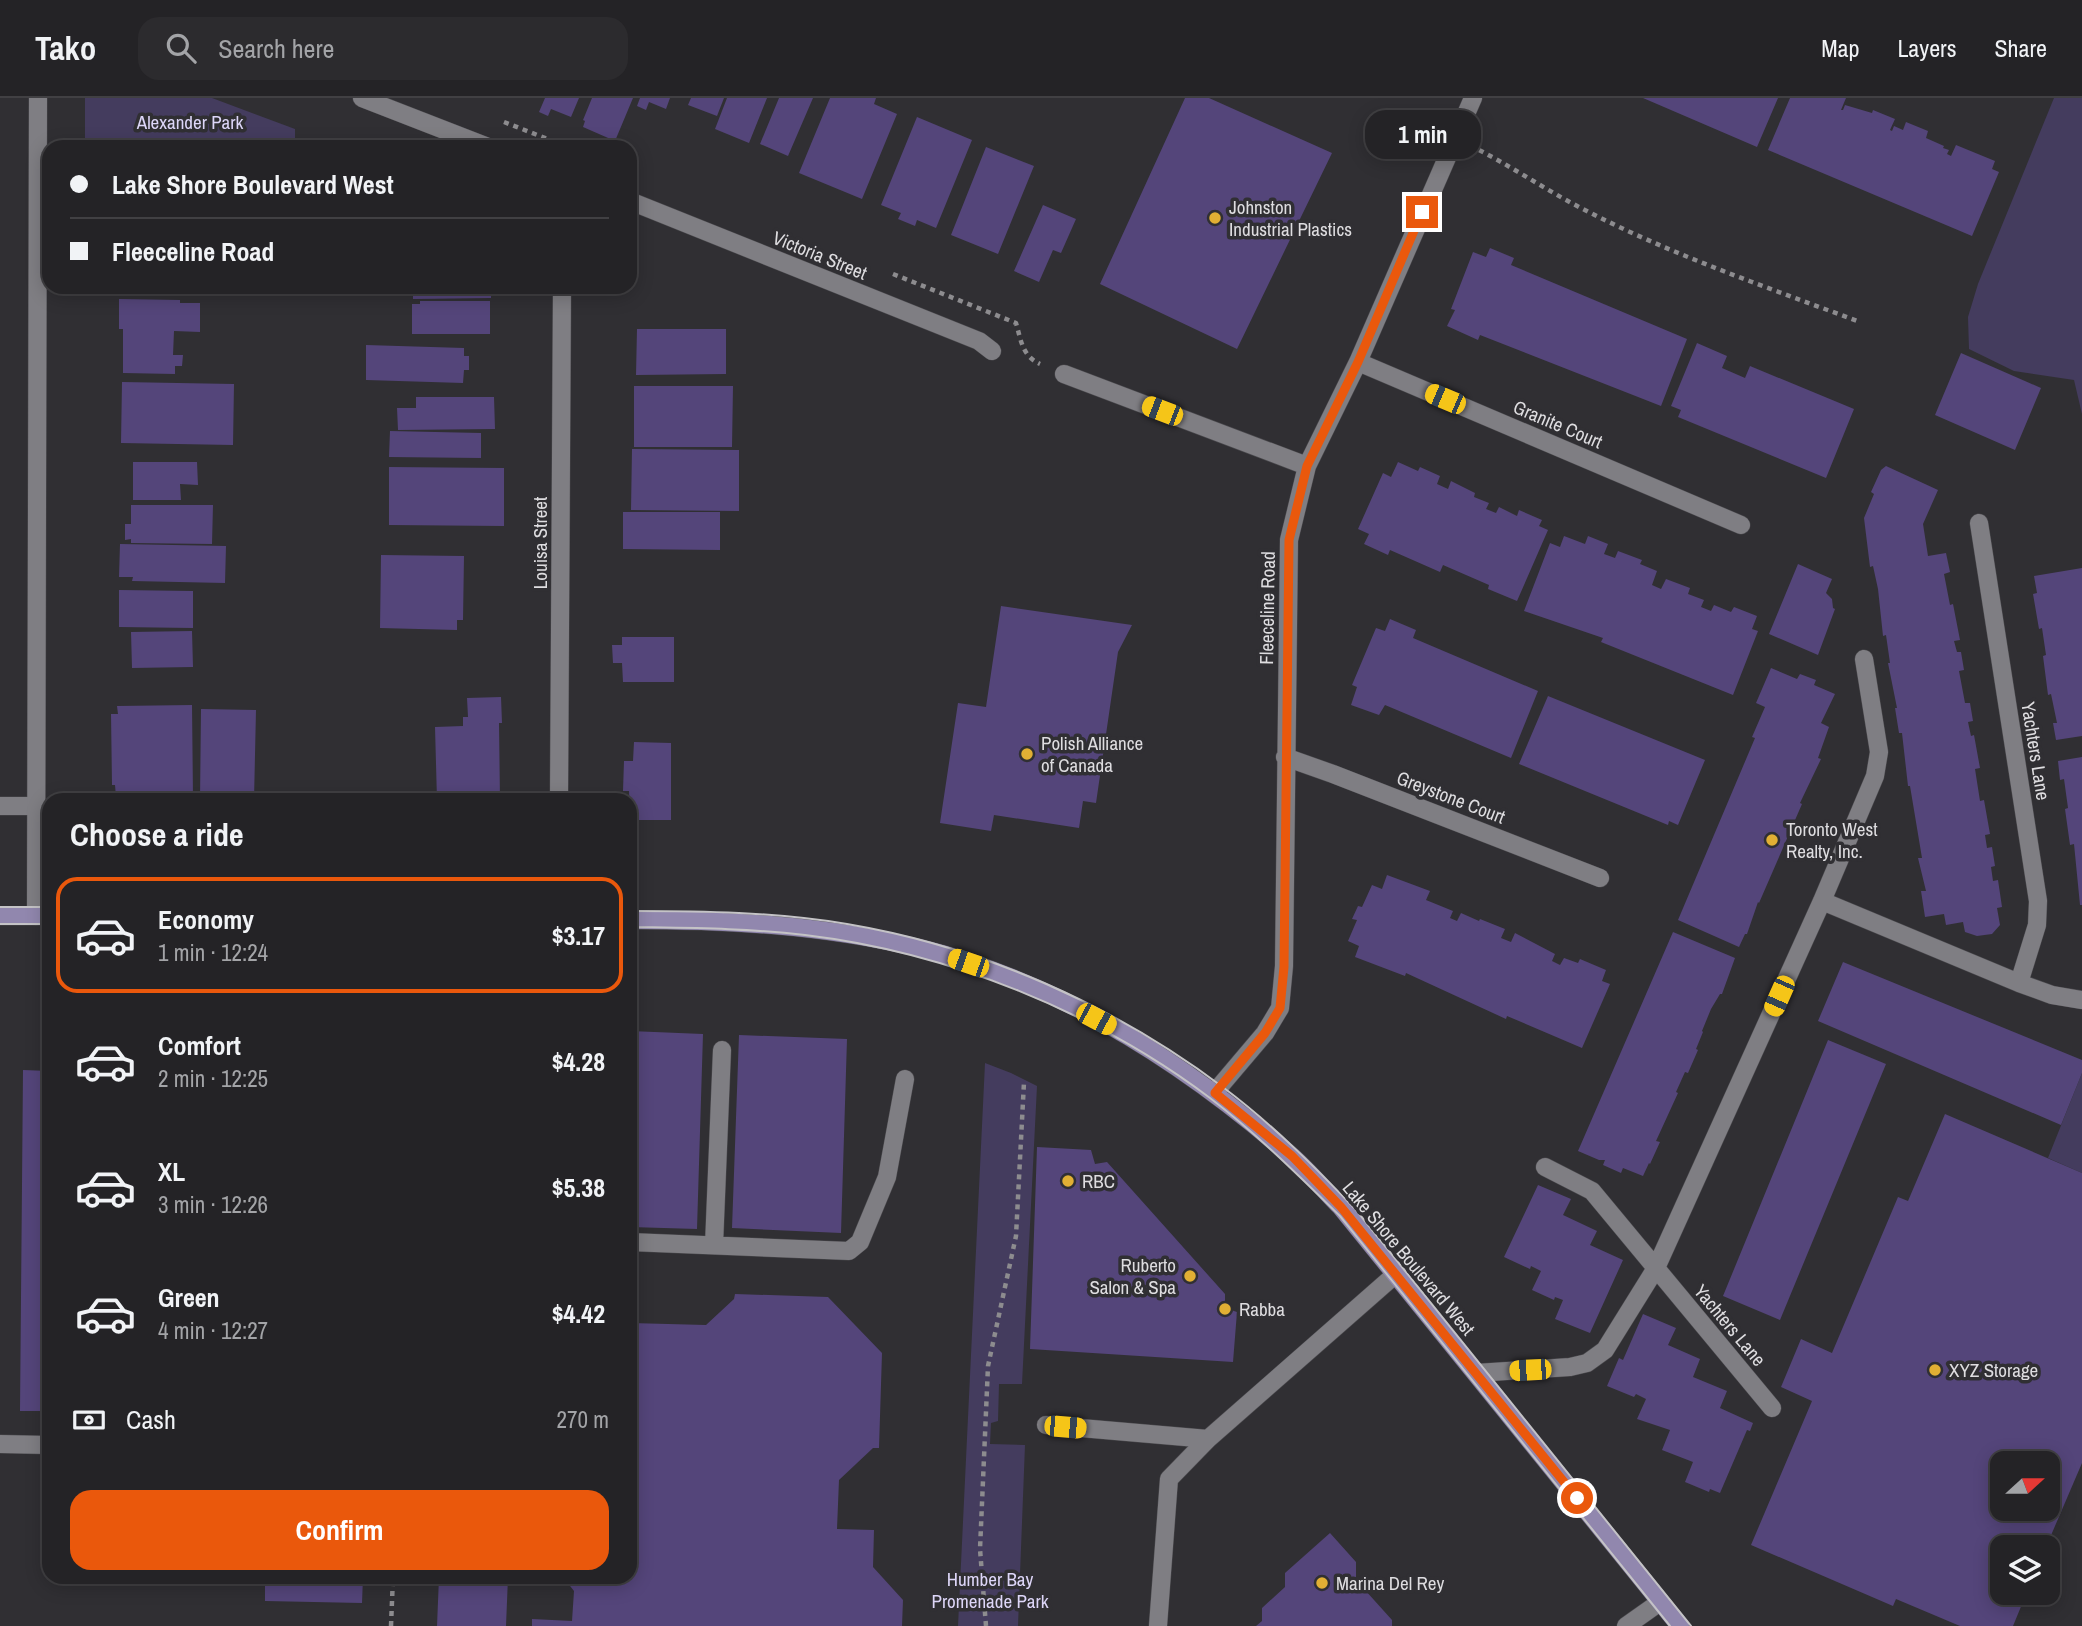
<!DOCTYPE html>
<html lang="en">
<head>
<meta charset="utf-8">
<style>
	body { margin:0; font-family:"Archivo Narrow",sans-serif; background:#2c2b2e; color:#f1f3f6; height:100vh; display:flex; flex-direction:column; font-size:26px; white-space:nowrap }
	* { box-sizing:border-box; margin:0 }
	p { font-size:23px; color:#a3a4a7 }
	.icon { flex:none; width:38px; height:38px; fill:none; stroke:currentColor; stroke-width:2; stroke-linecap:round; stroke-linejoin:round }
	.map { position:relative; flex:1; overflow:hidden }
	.side { position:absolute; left:42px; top:695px; width:595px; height:791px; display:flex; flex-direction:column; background:#242326; border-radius:21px; box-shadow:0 4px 18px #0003,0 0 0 2px #414043 }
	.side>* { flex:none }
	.guide { position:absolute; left:42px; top:42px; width:595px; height:154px; border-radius:21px; box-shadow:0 4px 18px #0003,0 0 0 2px #414043; display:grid; align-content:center; height:154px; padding:0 28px; background:#242326 }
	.needle { width:46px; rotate:69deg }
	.buttons { position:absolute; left:1990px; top:1353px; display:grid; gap:14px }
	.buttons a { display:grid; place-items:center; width:70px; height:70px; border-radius:14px; background:#242326; box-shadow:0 4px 18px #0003,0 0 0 2px #414043; font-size:35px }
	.end { position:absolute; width:32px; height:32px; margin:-16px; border:9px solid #ea580c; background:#fff; box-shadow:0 0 0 4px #fff }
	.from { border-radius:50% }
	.bubble { position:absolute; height:49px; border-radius:21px; background:#242326; box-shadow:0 4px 18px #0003,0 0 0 2px #414043; font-size:23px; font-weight:700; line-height:49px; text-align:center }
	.car { position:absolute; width:21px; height:42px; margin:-21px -10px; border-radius:9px; box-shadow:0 0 5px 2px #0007; background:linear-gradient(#f5c518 24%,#345 0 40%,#f5c518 0 76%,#345 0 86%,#f5c518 0) }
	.guide b { display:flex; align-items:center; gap:24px; height:66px; font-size:26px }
	.guide b+b { border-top:2px solid #414043 }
	.guide i { width:18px; height:18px; background:#f1f3f6 }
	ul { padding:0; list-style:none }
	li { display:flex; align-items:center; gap:21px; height:116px; margin:0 14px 10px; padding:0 14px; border:4px solid transparent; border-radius:21px }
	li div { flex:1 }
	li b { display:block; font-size:26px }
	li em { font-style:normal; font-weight:700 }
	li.active { border-color:#ea580c }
	li>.icon { width:63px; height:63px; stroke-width:1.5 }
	h2 { padding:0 28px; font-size:32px; line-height:84px }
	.pay { display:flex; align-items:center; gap:18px; height:77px; padding:0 28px; font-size:26px }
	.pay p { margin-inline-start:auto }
	.primary-button { display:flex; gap:14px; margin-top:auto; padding:14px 28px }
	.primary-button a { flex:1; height:80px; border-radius:21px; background:#ea580c; color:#fff; font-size:28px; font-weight:700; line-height:80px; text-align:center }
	header { display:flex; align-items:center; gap:42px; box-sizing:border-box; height:98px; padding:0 35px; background:#242326; border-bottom:2px solid #414043 }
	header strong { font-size:33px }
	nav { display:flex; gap:38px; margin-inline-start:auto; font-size:24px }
	.search { width:490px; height:63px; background:#2c2b2e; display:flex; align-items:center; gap:18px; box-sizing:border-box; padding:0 24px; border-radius:21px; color:#a3a4a7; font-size:26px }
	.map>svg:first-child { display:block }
	.green { fill:#443c5e }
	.building { fill:#54457a; fill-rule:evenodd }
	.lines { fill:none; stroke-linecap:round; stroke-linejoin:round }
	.lane-casing { stroke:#4b4a4e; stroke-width:19 }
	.street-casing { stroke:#4b4a4e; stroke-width:19 }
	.primary-casing { stroke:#4b4a4e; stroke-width:19 }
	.path { stroke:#8d8c8f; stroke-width:4.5; stroke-dasharray:5 5; stroke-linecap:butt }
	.lane { stroke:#7f7e83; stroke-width:18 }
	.street { stroke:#7f7e83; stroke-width:18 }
	.primary { stroke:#9187ae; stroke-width:18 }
	.tram { stroke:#c4c3c6; stroke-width:2 }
	.route { stroke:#ea580c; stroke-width:9 }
	.poi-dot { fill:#e1af34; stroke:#302f33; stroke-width:2.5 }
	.labels { text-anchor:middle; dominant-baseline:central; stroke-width:7; stroke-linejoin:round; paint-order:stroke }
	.park-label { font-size:19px; fill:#ddd6f8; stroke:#302f33 }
	.poi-label { font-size:19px; fill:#dedde0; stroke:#302f33; text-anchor:start }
	.street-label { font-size:19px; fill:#dedde0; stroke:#302f33 }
</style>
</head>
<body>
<header>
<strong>Tako</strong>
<div class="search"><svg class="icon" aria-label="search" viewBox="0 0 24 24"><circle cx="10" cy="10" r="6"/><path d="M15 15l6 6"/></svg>Search here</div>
<nav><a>Map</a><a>Layers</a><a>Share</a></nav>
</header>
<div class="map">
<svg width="2082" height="1528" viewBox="0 0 2082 1528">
	<rect width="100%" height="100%" fill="#302f33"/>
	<path class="green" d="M85,0H212L295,31V49H85Z
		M2054,0H2082V316L2074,282L2014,273L1969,251L1968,219L1978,186Z
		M985,965L1011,975L1037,988L1022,1286H999L998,1323L991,1325L990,1346L1025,1347L1018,1528H958Z
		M2082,975V1075L2048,1060Z"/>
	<path class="building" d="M545,0H579L571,19L551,11L548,18L539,14Z
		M592,0H633L615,43L583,29L585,23L583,22Z
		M640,0H670L666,11L649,4L646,12L637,8Z
		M691,0H724L717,18L688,7Z
		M727,0H767L749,45L715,31Z
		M779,0H813L788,58L760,46Z
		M830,0H876L874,6L897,16L862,101L799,75Z
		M1185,0H1209L1332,55L1237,251L1100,186Z
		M1643,0H1778L1757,49Z
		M1790,0H1846L1841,12H1843L1845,7L1872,15L1873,12L1895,21L1890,32L1892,33L1894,28L1903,32L1906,24L1928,33L1926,40L1944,48L1943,50L1949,52L1947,56L1951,58L1956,47L1995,63L1992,71L1999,74L1972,138L1768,52Z
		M917,19L972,42L936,130L917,122L915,128L898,121L901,115L881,107Z
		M986,49L1034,68L998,156L951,137Z
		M1043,107L1076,121L1061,155L1053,152L1039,184L1014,173Z
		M1490,150L1514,160L1511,167L1687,241L1661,308L1480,237L1478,242L1447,228L1455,212L1451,211L1473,154L1486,159Z
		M115,189H216L217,195L115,197Z
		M413,189H491V200L413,201Z
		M119,201L180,202V205H200V234L174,233L173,257H183L182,268H175V276L123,275V231H119Z
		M420,203H490V236H412V206H420Z
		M637,231H726V276L636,277Z
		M1697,245L1727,258L1722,270L1745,280L1750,268L1854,311L1826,380L1678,319L1681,312L1671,308Z
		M366,247L464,250V258H469V272H464L463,285L366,282Z
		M1961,255L2041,290L2015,352L1935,317Z
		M122,284L234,286L233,347L121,345Z
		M634,288H733L732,349H634Z
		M416,299H494L495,331L398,332L397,310H416Z
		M390,333L481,335V360L389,359Z
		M632,351L739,352V413L631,412Z
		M133,364H197L198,387L180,386L181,402H133Z
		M1398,364L1418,373L1420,369L1440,378L1437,386L1448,391L1451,383L1475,395L1474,399L1489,405L1486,411L1496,415L1499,409L1517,418L1519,412L1542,422L1539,428L1548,432L1517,503L1488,491L1489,487L1443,467L1440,474L1390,452L1388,457L1364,446L1369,436L1358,431L1383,375L1391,379Z
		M1886,368L1938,392L1923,426L1928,458L1946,455L1950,474L1944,476L1950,507L1953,506L1960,542L1954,543L1957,554H1961L1964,572L1959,573L1965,605H1970L1973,623L1968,624L1971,638L1974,637L1980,670L1975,671L1980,703L1984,702L1990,736L1985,737L1987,750L1992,749L1995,768L1991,769L1993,783L1998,782L2002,809L1997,810L2000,827L1992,836L1977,838L1965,834L1963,824L1946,827L1944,816L1925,819L1921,793H1926L1918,760H1922L1910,688H1908L1902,635H1899L1895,610H1897L1888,565H1890L1886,537L1883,538L1878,491L1873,468L1870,469L1864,420L1874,396L1871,394L1881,372Z
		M389,369L504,370V428L389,427Z
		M131,407H213L212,446L131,445V441L125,442V426H131Z
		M623,414H720V452L623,451Z
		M1564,438L1585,446L1588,438L1608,446L1604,456L1615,460L1618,453L1642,462L1640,466L1657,473L1652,487L1661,491L1666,481L1690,490L1688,496L1704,502L1701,509L1711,513L1714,507L1731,514L1734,509L1757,518L1752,531L1758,533L1733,597L1601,544L1603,540L1524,513L1550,445L1560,449Z
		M120,446L226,448L225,485L132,483L133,479H119Z
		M381,457L464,458L463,522H457V532L380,530Z
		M1798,466L1832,481L1826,495L1832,501L1833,510L1835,511L1818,557L1769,536Z
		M2082,470V638L2056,642L2053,625H2057L2051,596L2048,597L2043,558L2046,557L2042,530L2039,531L2033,496L2037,495L2034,478Z
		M119,492L193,493V530L119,529Z
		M1001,508L1132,527L1118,554L1096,705L1083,703L1079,730L994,717L991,733L940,725L958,605L986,609Z
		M1390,521L1416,532L1413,540L1538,593L1511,660L1385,607L1379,617L1351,607L1357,589L1352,587L1376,530L1385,533Z
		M192,533L193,569L132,570L131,534Z
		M622,539H674V584H623L622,565H613L612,547H622Z
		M1771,570L1797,581L1800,576L1816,582L1814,587L1835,596L1821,625L1829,629L1818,660L1821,661L1800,705L1802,706L1759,805L1758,804L1747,836H1745L1739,849L1678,822L1755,640L1752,639L1765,609L1756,605Z
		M1548,598L1705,662L1678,727L1669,723L1668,727L1519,666Z
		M501,599L502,625H499L500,702H437L435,629L463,628V619H468L467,600Z
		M192,607L193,699H116L115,687H112L111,616H118L117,608Z
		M201,611L256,612L254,702H200Z
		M634,644L671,645V722H630L629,693H623L624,663H633Z
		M2082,659V807H2080L2074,746L2070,747L2065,711L2068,710L2064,681L2060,682L2058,663Z
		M1387,777L1430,793L1426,802L1453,813L1450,820L1457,823L1461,815L1479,823L1480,821L1505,831L1501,840L1511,844L1515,835L1555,856L1552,863L1560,867L1564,860L1578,865L1580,861L1606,872L1602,883L1610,886L1582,950L1507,918L1506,921L1406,875L1405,878L1355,859L1359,848L1348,843L1357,822L1352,821L1358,808L1362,809L1372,787L1382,791Z
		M1673,834L1735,860L1722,896H1720L1711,911L1702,933L1703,934L1696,951L1698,952L1688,975L1685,974L1676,994L1678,995L1656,1043L1660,1044L1650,1066L1649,1065L1643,1078L1623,1070L1621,1075L1603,1067L1605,1062H1599L1578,1053Z
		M1843,864L2082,962V975L2061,1027L1818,923Z
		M630,933L703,936L697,1131L630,1129Z
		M739,937L847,941L841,1135L732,1130Z
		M1828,942L1886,966L1780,1222L1723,1198Z
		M23,972L49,973V1313H20Z
		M1945,1016L2082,1075V1365L2046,1449H2002V1494H2027L2013,1528H1960L1896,1501L1893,1508L1751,1447L1812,1303L1781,1289L1801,1241L1832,1255L1898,1099L1908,1103ZM2002,1365H2048V1410H2002Z
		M1037,1049L1091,1052L1095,1066L1107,1064L1225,1196V1210L1237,1214L1233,1264L1030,1251Z
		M1538,1087L1571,1101L1563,1117L1597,1133L1590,1147L1623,1162L1590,1235L1555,1221L1563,1202L1555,1199L1554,1202L1532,1192L1541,1173L1531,1168L1530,1171L1504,1159Z
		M735,1196L828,1199L882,1255L879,1350H873L839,1382L837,1431L874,1432L873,1469L903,1502L902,1528H532V1521L572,1523L574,1493L563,1479H630V1225L706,1227L734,1201Z
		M1643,1216L1676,1230L1668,1247L1700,1261L1693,1279L1727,1293L1720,1310L1753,1325L1750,1333L1747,1332L1720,1395L1710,1391L1709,1394L1685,1384L1693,1364L1662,1352L1670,1332L1637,1321L1646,1301L1636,1296L1634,1299L1607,1288L1619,1260L1623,1262Z
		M1330,1435L1356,1464V1482L1392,1522V1528H1256L1262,1523V1510L1285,1489V1475Z
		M265,1479H363L362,1505L265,1503Z
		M439,1479H508L506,1528H437Z"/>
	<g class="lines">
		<defs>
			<path id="lane" d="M0,708H35
				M630,1144L849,1153L860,1144L887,1079L905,981
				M714,1147L722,952
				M1046,1327L1208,1341
				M0,1346L49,1347
				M1158,1528L1169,1381L1208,1341L1397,1175
				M1626,1528L1660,1504"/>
			<path id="street" d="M362,0L488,49
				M630,103L979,243L992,253
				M1358,264L1741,427
				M1064,276L1307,368
				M1979,425L2038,803L2037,827L2019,885
				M1285,659L1333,676L1600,780
				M559,702L562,189
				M1822,803L2019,885L2052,897L2082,902
				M36,818L38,0
				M1215,994L1265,935L1280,910L1284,868L1289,442L1307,368L1358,264L1473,0
				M1545,1069L1592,1093L1772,1310
				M1476,1275L1570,1269L1587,1265L1605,1252L1656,1170L1822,803L1875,678L1879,654L1864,561"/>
			<path id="primary" d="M0,818H49
				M630,822C727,822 824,827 919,850C1058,884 1182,963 1289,1056C1308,1072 1324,1092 1341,1109L1680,1528"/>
		</defs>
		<use href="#lane" class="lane-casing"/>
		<use href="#street" class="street-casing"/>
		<use href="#primary" class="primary-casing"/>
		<path class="path" d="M504,24L568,49
			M1479,52C1514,70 1546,92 1581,110C1669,156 1764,188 1857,223
			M893,176L1016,225C1021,242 1022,258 1040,266
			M391,1528L393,1479
			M986,1528L980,1451L988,1268L1016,1138L1024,984"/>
		<use href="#lane" class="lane"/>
		<use href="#street" class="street"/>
		<use href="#primary" class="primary"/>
		<path class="tram" d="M0,809H49
			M630,813C703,813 775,814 847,826C983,849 1114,907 1224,990C1272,1026 1315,1069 1356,1112L1691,1528
			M0,826H49
			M630,829C688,830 747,830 805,837C948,854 1096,914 1210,1000C1257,1036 1298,1077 1340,1118L1670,1528"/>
	</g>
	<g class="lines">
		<path class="route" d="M1422,114L1358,264L1307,368L1289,442L1284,869L1280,910L1265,935L1215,995L1292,1058L1341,1109L1577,1400"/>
	</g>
	<g class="poi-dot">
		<circle cx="1215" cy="120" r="7"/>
		<circle cx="1027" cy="656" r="7"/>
		<circle cx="1772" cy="742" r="7"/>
		<circle cx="1068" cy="1083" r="7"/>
		<circle cx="1190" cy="1178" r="7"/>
		<circle cx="1225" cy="1211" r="7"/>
		<circle cx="1935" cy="1272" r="7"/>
		<circle cx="1322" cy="1485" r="7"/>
	</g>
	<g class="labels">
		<g class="park-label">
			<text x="190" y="24">Alexander Park</text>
			<text x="990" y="1481">Humber Bay<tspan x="990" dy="22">Promenade Park</tspan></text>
		</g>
		<g class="poi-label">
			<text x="1229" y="109">Johnston<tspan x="1229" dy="22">Industrial Plastics</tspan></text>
			<text x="1041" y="645">Polish Alliance<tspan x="1041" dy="22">of Canada</tspan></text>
			<text x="1786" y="731">Toronto West<tspan x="1786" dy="22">Realty, Inc.</tspan></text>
			<text x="1082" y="1083">RBC</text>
			<text x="1176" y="1167" text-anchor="end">Ruberto<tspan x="1176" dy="22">Salon &amp; Spa</tspan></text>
			<text x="1239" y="1211">Rabba</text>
			<text x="1949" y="1272">XYZ Storage</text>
			<text x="1336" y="1485">Marina Del Rey</text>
		</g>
		<g class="street-label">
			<text transform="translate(820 157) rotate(22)">Victoria Street</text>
			<text transform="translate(1558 326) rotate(23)">Granite Court</text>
			<text transform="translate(540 445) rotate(-90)">Louisa Street</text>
			<text transform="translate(1267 510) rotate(-89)">Fleeceline Road</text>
			<text transform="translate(2036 653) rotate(81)">Yachters Lane</text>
			<text transform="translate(1451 699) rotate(21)">Greystone Court</text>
			<text transform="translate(1409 1160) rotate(50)">Lake Shore Boulevard West</text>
			<text transform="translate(1730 1227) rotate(50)">Yachters Lane</text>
		</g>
	</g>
</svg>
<div class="buttons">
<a><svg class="needle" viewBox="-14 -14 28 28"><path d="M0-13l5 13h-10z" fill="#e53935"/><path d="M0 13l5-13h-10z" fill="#a3a4a7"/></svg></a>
<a><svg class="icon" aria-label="layers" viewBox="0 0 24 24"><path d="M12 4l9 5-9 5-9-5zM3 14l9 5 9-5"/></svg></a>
</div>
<i class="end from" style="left:1577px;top:1400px"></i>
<i class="end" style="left:1422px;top:114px"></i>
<div class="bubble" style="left:1365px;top:12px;width:116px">1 min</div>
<i class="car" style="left:1445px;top:301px;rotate:293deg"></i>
<i class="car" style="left:1162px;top:313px;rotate:291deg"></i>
<i class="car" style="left:968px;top:865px;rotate:289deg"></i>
<i class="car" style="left:1779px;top:898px;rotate:204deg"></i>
<i class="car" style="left:1096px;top:921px;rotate:118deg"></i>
<i class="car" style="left:1530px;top:1272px;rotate:267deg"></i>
<i class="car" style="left:1065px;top:1329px;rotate:95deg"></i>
<div class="guide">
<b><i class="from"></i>Lake Shore Boulevard West</b>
<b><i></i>Fleeceline Road</b>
</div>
<section class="side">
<h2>Choose a ride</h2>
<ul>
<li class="active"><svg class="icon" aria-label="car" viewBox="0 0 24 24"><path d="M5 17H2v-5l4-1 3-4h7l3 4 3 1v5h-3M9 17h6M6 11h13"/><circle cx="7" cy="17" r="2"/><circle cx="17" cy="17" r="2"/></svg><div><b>Economy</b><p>1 min · 12:24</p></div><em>$3.17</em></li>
<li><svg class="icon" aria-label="car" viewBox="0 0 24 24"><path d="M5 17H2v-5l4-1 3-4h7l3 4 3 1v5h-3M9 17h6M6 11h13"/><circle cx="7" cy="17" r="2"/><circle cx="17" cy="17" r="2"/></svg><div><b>Comfort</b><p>2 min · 12:25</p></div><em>$4.28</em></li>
<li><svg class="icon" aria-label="car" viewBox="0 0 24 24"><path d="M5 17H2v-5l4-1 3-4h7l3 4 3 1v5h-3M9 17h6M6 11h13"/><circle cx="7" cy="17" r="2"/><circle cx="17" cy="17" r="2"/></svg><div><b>XL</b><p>3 min · 12:26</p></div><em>$5.38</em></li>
<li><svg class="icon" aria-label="car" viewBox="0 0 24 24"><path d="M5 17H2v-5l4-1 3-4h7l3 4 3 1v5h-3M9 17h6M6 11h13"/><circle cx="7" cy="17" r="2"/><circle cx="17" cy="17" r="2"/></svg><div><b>Green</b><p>4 min · 12:27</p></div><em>$4.42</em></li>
</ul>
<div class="pay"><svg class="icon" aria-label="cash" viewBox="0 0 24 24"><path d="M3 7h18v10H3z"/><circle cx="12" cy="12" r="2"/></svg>Cash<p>270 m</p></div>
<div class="primary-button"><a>Confirm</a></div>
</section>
</div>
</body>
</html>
